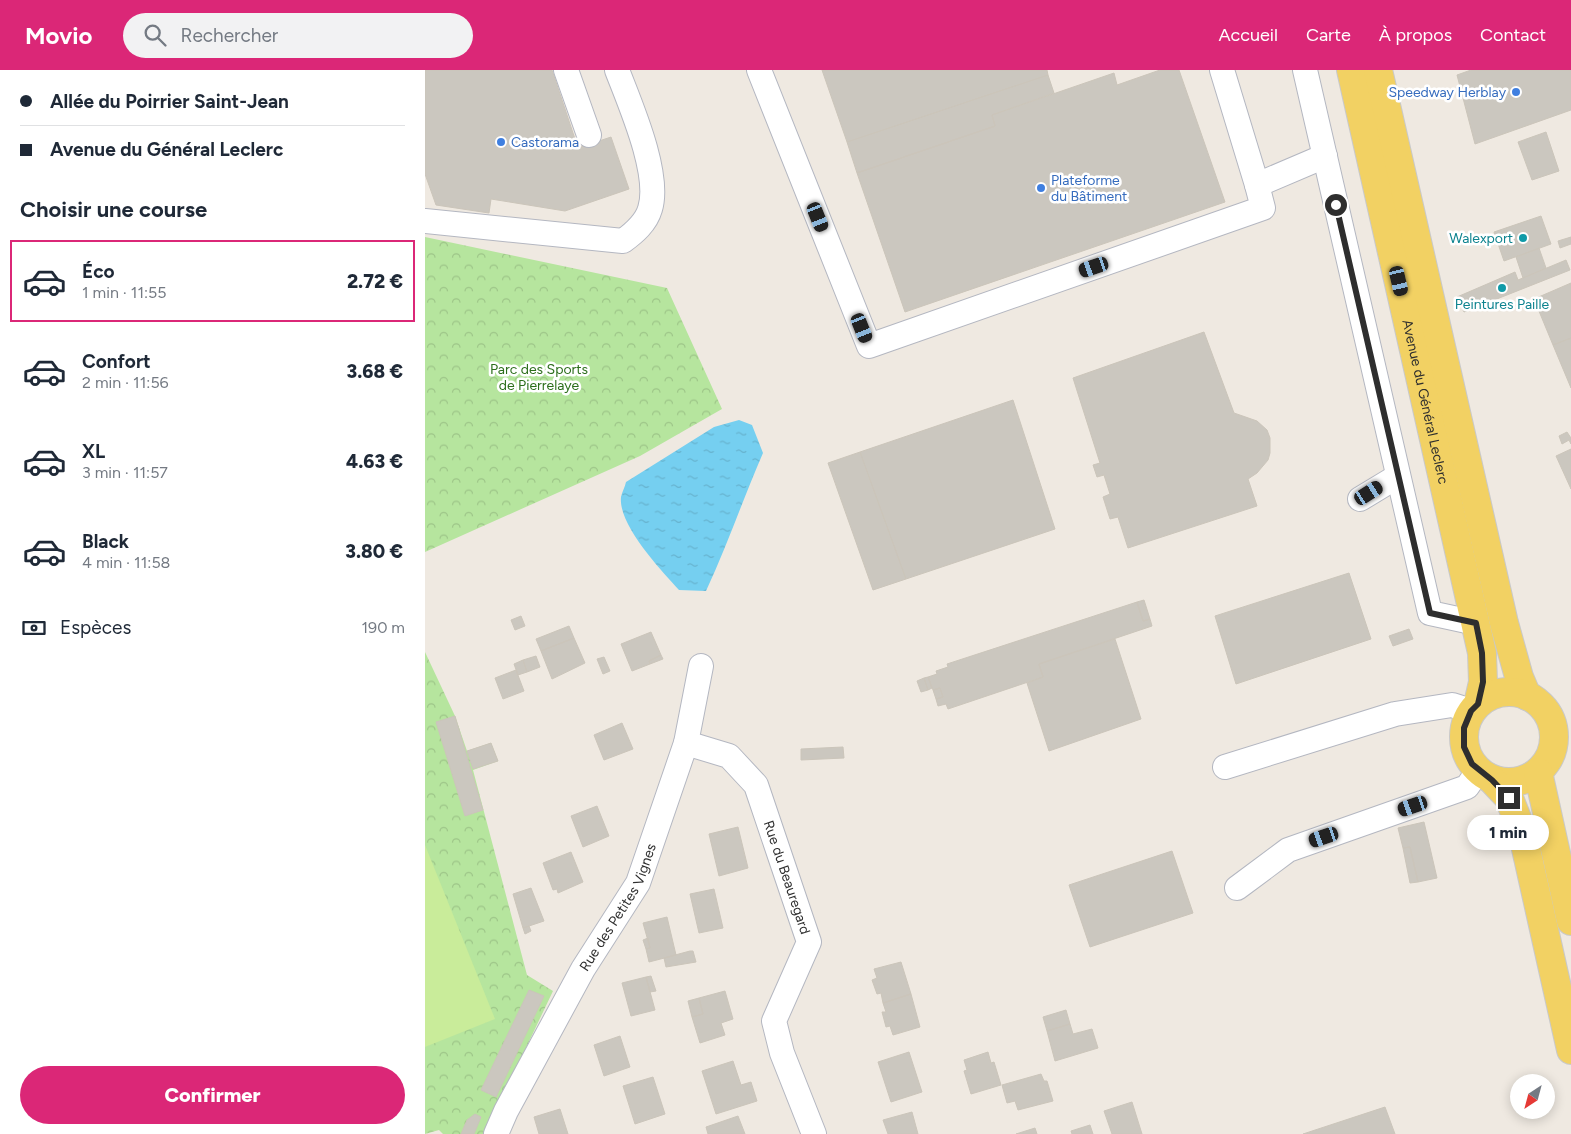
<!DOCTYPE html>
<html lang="fr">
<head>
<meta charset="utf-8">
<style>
	body { margin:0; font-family:Figtree,sans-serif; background:#f2f2f3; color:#1f2937; height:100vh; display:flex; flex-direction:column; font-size:19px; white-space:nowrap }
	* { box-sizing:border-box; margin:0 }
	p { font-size:16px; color:#747a83 }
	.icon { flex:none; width:28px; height:28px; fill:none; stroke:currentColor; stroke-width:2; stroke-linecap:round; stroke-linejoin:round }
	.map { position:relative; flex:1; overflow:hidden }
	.panel { display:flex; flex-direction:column; background:#fff; width:425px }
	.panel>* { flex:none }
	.banner { display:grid; align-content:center; height:110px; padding:0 20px; background:#fff }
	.needle { width:32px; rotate:216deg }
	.buttons { position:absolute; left:1085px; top:1004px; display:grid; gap:10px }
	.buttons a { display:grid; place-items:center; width:45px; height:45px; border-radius:50%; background:#fff; box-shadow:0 2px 12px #0003; font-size:25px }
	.end { position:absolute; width:22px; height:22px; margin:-11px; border:6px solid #2e2e2e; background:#fff; box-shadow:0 0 0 2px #fff }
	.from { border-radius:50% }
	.bubble { position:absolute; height:35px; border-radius:18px; background:#fff; box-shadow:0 2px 12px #0003; font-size:16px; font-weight:800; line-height:35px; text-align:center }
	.car { position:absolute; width:15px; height:30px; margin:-15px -8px; border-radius:6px; box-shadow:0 0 4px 1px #0007; background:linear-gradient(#222 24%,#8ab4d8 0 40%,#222 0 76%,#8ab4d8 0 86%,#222 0) }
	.banner b { display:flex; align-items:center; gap:18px; height:48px; font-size:19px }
	.banner b+b { border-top:1px solid #e0e1e3 }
	.banner i { width:12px; height:12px; background:#1f2937 }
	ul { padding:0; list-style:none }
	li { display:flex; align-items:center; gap:15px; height:82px; margin:0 10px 8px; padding:0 10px; border:2px solid transparent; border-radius:0px }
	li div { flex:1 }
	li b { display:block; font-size:19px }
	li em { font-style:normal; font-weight:800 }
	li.on { border-color:#db2777 }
	li>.icon { width:45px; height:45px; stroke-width:1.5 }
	h2 { padding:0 20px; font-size:22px; line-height:60px }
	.pay { display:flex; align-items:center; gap:12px; height:55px; padding:0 20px; font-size:19px }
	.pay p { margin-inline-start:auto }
	.button { display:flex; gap:10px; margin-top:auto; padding:10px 20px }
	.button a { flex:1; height:58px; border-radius:30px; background:#db2777; color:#fff; font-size:20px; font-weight:800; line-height:58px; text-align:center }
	header { display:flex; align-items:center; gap:30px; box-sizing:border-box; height:70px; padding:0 25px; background:#db2777; color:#fff }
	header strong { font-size:24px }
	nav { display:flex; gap:28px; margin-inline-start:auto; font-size:18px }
	.search { width:350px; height:45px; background:#f2f2f3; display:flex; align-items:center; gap:12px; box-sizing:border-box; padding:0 18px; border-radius:28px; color:#747a83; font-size:19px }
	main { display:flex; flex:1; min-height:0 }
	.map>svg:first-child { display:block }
	.park { fill:url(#park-crowns) }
	.pitch { fill:#c9ec9a }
	.water { fill:url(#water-ripples) }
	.building { fill:#cbc7bf; stroke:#cbc5ba }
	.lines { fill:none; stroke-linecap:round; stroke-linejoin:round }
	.minor-casing { stroke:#b4b7c1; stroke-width:26 }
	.major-casing { stroke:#c9c9c9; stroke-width:30 }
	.minor { stroke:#fff; stroke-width:24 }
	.major { stroke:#f2d163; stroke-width:28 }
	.route { stroke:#2e2e2e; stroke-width:6 }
	.shop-dot { fill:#3f7fe0; stroke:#fff; stroke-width:2 }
	.culture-dot { fill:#0f9aa8; stroke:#fff; stroke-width:2 }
	.labels { text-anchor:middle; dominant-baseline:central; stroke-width:5; stroke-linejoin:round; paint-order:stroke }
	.shop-label { font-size:14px; fill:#366cbe; stroke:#fff; text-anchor:start }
	.culture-label { font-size:14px; fill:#0d838f; stroke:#fff; text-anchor:end }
	.park-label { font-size:14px; fill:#2c6e1b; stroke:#fff }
	.street-label { font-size:14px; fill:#2e2e2e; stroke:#fff }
</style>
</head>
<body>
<header>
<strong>Movio</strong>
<div class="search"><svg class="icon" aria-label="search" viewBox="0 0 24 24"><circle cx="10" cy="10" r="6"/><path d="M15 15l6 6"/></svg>Rechercher</div>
<nav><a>Accueil</a><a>Carte</a><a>À propos</a><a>Contact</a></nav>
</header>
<main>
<section class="panel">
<div class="banner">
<b><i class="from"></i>Allée du Poirrier Saint-Jean</b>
<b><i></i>Avenue du Général Leclerc</b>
</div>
<h2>Choisir une course</h2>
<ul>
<li class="on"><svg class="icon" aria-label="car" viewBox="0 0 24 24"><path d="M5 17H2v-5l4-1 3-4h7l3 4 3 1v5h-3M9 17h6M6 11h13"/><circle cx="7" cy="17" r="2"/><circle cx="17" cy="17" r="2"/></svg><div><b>Éco</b><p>1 min · 11:55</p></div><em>2.72 €</em></li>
<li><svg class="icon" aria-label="car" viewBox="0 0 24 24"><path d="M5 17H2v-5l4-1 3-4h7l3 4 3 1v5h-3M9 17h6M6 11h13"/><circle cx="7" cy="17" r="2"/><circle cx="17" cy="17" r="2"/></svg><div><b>Confort</b><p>2 min · 11:56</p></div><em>3.68 €</em></li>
<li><svg class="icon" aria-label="car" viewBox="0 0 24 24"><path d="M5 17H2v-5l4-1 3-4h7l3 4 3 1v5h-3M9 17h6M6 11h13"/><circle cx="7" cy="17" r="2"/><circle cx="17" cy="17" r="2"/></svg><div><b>XL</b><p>3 min · 11:57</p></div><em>4.63 €</em></li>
<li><svg class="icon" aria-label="car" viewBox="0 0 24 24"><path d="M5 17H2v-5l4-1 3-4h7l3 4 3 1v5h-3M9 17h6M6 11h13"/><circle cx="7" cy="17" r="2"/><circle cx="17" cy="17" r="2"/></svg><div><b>Black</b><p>4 min · 11:58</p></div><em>3.80 €</em></li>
</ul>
<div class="pay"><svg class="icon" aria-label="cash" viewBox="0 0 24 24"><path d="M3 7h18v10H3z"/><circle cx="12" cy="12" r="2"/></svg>Espèces<p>190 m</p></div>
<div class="button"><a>Confirmer</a></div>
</section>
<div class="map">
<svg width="1146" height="1064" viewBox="0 0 1146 1064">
	<defs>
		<pattern id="park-crowns" width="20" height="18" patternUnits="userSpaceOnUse" patternTransform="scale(1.25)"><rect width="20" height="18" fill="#b6e59e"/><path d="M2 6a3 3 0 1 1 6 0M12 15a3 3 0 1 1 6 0" fill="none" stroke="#9dc588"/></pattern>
		<pattern id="water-ripples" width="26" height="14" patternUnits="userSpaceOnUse" patternTransform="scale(1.25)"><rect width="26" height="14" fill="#75cff0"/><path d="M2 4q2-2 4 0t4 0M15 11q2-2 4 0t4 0" fill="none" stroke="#66b2ce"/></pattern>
	</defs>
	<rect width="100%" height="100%" fill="#efe9e1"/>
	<path class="park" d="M0,167L242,218L297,339L215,386L0,482Z
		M0,582L30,646L42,681L66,673L73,691L48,700L102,905L128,921L60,1064H18L14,1060L0,1064Z"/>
	<path class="pitch" d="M0,775L70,949L0,977Z"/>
	<path class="water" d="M314,350L327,355L338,383C318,429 302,476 281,521L254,520C236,500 193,455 196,427C197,422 200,417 201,412L289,357Z"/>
	<path class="building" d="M0,0H127L153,78L186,67L204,119L140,141L66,129L64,143L11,135L0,104Z
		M397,0H622L623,5L422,72Z
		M735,0H754L800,132L480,242L432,103L570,56L567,45L689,3L692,15Z
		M1046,0H1146V40L1050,74L1032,5Z
		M623,5L629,23L567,45L570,56L432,103L422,72Z
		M1121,62L1134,101L1107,110L1093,72Z
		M1116,146L1126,174L1079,191L1069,162Z
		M1146,167V174L1135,178L1133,171Z
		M1114,178L1121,198L1098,208L1091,187Z
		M1141,190L1145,200L1039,242L1032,227L1090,202L1093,210Z
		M1146,213V268L1128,275L1109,229Z
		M779,262L809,343L832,351L842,360L845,368V383L843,390L832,403L823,409L832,436L703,478L693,447L685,449L678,427L685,424L679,405L672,407L668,395L675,393L648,308Z
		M1146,268V318L1128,275Z
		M588,330L630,459L481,509L435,382Z
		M1142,362L1146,368V374L1144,370L1137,374L1134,366Z
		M1146,379V419L1131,386Z
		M435,382L481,509L448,520L403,393Z
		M924,503L946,569L811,614L790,546Z
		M719,530L725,549L718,551L712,532Z
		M712,532L718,551L725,549L727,556L614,594L618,607L523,639L521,634L513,636L511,629L518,627L515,618L508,620L503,607L512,604L511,601L523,597L522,594Z
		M96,546L100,556L90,560L86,550Z
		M144,556L149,568L116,581L111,569Z
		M984,559L988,569L968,576L964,566Z
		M226,562L236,585L224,591L225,594L207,601L196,574Z
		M149,568L160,593L127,609L116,581Z
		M690,569L716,649L624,681L602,613L618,607L614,594Z
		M236,585L238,589L225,594L224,591Z
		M111,586L115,597L102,602L98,590Z
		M179,587L185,601L178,604L172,589Z
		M98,590L102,602L93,605L89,594Z
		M91,600L99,621L78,629L70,608Z
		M503,607L507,618L503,620L499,608Z
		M499,608L503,620L496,622L492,611Z
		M515,618L518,627L511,629L508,620Z
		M30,646L58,740L40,746L11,652Z
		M197,653L208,679L179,690L169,665Z
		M66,673L73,691L48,699L42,681Z
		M418,677L419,688L376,690V679Z
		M172,736L184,766L158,777L146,746Z
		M999,752L1012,808L993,812L985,777L978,778L973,758Z
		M313,757L323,798L294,806L284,764Z
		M985,777L993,812L985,813L978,778Z
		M747,781L768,843L665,877L644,815Z
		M146,782L158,812L133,823L132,819L128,820L118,793Z
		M106,818L119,851L98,858L88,824Z
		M289,819L298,858L274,863L265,824Z
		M242,847L251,885L224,892L221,879L225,878L218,853Z
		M104,856L106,861L100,864L98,858Z
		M223,868L225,878L221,879L218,870Z
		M265,881H268L271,892L241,897L239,888Z
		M476,892L486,924L458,933L456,923L452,924L447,910L452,908L449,899Z
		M226,906L231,921L225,922L221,907Z
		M221,907L230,940L206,946L197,913Z
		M104,920L119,926L71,1027L56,1020Z
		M300,921L308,949L296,953L300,965L275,973L267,947L278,944L274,928Z
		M486,924L495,957L468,965L465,956L461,957L457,942H461L458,933Z
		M274,928L278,944L267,947L263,931Z
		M641,940L645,954L622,961L618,947Z
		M645,954L648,964L667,959L673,978L630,991L622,961Z
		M195,966L205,997L179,1006L169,975Z
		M484,982L497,1022L466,1032L453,992Z
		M563,982L566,993L569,992L576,1015L546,1024L539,1001L542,1000L539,990Z
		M308,991L316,1015L326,1012L332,1031L291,1044L277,1001Z
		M616,1004L619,1011H622L628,1031L593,1040L590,1031L582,1033L577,1015Z
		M228,1007L240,1044L210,1054L198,1016Z
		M707,1032L717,1064H687L679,1041Z
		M960,1037L970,1064H878Z
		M135,1039L143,1064H114L109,1047Z
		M487,1042L493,1064H463L458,1050Z
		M50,1044L56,1047L49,1064H36L42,1050Z
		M313,1046L320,1064H283L281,1057Z
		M665,1055L668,1064H647L646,1061Z
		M610,1058L612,1064H591Z"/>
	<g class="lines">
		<defs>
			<g id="minor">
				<path d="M141,0L164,65"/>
				<path d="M334,0L444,276L838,138L832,115"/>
				<path d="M797,0L832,115L900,86"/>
				<path d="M880,0L1005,543L1051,553"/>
				<path d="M0,151L198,171C209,163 221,153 225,139C236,104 205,34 192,0"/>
				<path d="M935,429L973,406"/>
				<path id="s1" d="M261,673L304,686L331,715L384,872L349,951L357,983L389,1064"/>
				<path d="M800,697L970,644L1027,635L1046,641"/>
				<path d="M812,818L863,780L1042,717L1053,701"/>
				<path id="s2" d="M71,1064L81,1041L158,899L213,813L261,673L276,596"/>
			</g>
			<g id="major">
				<path id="s3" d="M926,0L1057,583L1058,612L1053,634"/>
				<path d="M953,0L1079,553L1094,607L1102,626"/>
				<circle cx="1084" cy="667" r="45"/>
				<path d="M1113,702L1146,851"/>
				<path d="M1067,710L1084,728L1097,761L1146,980"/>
			</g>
		</defs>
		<use href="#minor" class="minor-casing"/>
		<use href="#major" class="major-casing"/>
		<use href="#minor" class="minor"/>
		<use href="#major" class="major"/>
	</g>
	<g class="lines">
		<path class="route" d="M911,135L1005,543L1051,553L1057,583L1058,612L1053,634L1046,641L1039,658V677L1047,694L1067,710L1084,728"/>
	</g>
	<g class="shop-dot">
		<circle cx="1091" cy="22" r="5"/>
		<circle cx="76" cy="72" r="5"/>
		<circle cx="616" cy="118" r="5"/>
	</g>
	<g class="culture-dot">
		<circle cx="1098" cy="168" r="5"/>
		<circle cx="1077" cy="218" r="5"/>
	</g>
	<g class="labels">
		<g class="shop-label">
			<text x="1081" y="22" text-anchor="end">Speedway Herblay</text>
			<text x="86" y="72">Castorama</text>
			<text x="626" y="110">Plateforme<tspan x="626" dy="16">du Bâtiment</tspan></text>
		</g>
		<g class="culture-label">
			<text x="1088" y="168">Walexport</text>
			<text x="1077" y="234" text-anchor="middle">Peintures Paille</text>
		</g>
		<g class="park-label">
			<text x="114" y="299">Parc des Sports<tspan x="114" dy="16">de Pierrelaye</tspan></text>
		</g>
		<g class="street-label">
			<text stroke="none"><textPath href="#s3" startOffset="340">Avenue du Général Leclerc</textPath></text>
			<text stroke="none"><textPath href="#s1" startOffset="182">Rue du Beauregard</textPath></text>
			<text stroke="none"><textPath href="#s2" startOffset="258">Rue des Petites Vignes</textPath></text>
		</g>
	</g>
</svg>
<div class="buttons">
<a><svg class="needle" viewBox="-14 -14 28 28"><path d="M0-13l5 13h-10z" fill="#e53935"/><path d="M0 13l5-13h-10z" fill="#747a83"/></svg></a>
</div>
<i class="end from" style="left:911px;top:135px"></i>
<i class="end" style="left:1084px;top:728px"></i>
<div class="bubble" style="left:1042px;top:745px;width:82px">1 min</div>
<i class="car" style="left:393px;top:147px;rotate:158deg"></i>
<i class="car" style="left:669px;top:197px;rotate:251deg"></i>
<i class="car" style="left:974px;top:211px;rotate:167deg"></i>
<i class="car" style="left:437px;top:258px;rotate:158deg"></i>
<i class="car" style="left:944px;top:423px;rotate:58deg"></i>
<i class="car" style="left:988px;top:736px;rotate:251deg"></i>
<i class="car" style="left:899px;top:767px;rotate:251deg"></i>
</div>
</main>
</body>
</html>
